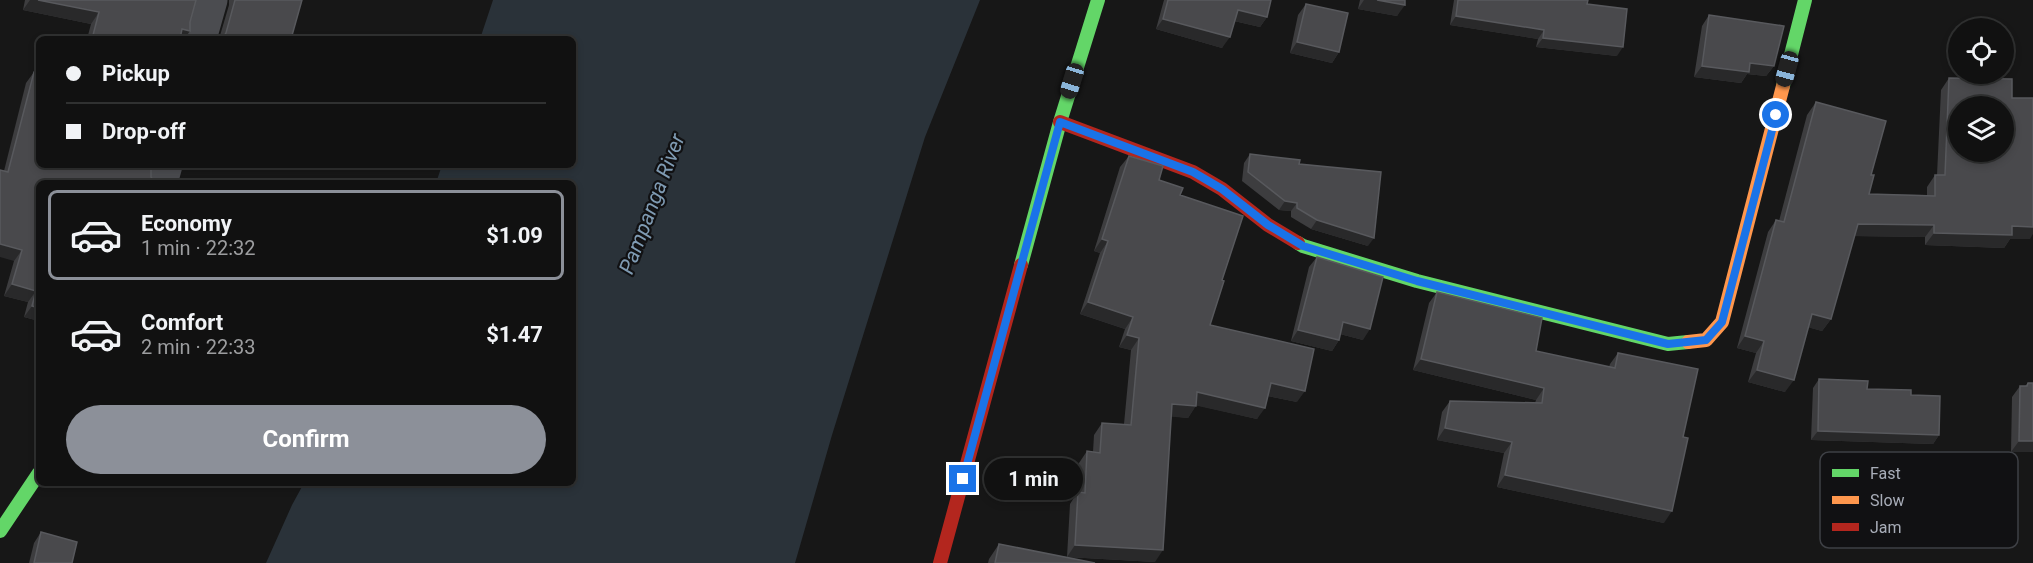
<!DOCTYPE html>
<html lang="en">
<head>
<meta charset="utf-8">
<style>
	body { margin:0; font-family:Roboto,sans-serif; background:#1e1f1f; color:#f1f3f6; height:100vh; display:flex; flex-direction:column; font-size:22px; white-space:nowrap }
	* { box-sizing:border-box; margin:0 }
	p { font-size:20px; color:#9c9d9f }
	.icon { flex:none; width:33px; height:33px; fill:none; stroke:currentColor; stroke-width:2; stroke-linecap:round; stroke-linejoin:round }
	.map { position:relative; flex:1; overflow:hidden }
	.panel { position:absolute; left:36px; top:180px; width:540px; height:306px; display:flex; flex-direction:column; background:#111; border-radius:9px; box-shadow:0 3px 9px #0003,0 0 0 2px #303131 }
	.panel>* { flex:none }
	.hud { position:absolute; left:36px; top:36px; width:540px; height:132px; border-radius:9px; box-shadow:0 3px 9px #0003,0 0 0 2px #303131; display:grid; align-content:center; height:132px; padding:0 30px; background:#111 }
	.controls { position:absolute; left:1948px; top:18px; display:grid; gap:12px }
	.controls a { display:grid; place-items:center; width:66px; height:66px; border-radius:50%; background:#111; box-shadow:0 3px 9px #0003,0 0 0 2px #303131; font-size:30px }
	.end { position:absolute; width:27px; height:27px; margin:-14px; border:8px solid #1a73e8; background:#fff; box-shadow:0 0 0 3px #fff }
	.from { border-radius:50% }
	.bubble { position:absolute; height:42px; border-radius:21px; background:#111; box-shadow:0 3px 9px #0003,0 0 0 2px #303131; font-size:20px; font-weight:700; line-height:42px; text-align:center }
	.car { position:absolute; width:18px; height:36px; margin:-18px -9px; border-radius:8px; box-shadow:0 0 4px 2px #0007; background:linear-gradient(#222 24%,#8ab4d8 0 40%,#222 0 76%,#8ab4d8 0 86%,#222 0) }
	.hud b { display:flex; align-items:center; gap:21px; height:57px; font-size:22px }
	.hud b+b { border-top:2px solid #303131 }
	.hud i { width:15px; height:15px; background:#f1f3f6 }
	ul { padding:10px 0 0; list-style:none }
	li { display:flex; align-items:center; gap:18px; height:90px; margin:0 12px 9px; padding:0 18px; border:3px solid transparent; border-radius:9px }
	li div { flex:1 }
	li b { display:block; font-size:22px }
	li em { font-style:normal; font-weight:700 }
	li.active { border-color:#8c9099 }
	li>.icon { width:54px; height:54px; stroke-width:1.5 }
	.action { display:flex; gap:12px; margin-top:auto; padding:12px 30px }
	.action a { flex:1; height:69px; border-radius:36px; background:#8c9099; color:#fff; font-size:24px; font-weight:700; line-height:69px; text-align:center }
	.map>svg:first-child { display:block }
	.water { fill:#2a3239 }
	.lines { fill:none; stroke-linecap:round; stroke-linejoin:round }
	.street { stroke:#4b4c50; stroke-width:33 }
	.fast { stroke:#63d668; stroke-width:14 }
	.slow { stroke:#ff974d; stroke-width:14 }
	.jam { stroke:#b3261e; stroke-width:14 }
	.wall { fill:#3d3d3f }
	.shaded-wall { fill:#29292a }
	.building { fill:#49494c; stroke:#58595d; stroke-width:1.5; fill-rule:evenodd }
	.route { stroke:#1a73e8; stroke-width:8 }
	.labels { text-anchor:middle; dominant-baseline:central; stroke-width:4.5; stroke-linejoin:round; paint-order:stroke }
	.water-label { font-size:21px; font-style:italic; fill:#7f9bb3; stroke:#111113 }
	.key { fill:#111113; stroke:#3e4045; stroke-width:1.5 }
	.key-label { font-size:16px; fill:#a8adb8 }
</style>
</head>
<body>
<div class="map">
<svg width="2033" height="563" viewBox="0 0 2033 563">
	<rect width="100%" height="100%" fill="#171717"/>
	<path class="water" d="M493,0H980L925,137L832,435L795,563H266L292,505L304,483H573V183H436L442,165H573V39H480Z"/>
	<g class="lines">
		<path class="street" d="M200,39L211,0
			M161,183L166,165"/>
		<path class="fast" d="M1783,86L1805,0
			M1298,243L1303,246L1417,281L1668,344L1688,342
			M1021,265L1060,122L1098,0
			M0,531L39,473"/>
		<path class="slow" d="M1688,342L1706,340L1722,322L1783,86"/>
		<path class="jam" d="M1060,122L1193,172L1222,189L1268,225L1298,243
			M940,563L1021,265"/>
	</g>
	<path class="wall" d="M25,0H196L190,22V31L184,39H87L91,24L23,10Z
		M229,0H302L291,39H219L229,5Z
		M1164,0H1271L1267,17L1260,27L1234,21L1222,48L1156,29Z
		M1360,0H1405L1397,16L1358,9Z
		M1454,0H1588L1587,4L1617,56L1536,47L1538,39L1450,25Z
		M1306,4L1339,52L1332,63L1290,53L1298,15Z
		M1709,15L1774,66L1766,76L1747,74L1741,83L1694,77L1702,26Z
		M34,72L39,183V321L24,317L28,302L4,296L14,261L4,171L26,83Z
		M1949,78L2012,98L2030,239H2010L2004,248L1925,245V237L1854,236L1831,319L1822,331L1808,327L1785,392L1748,382L1756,353L1737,348L1768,232L1776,220L1779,221L1807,115L1816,102L1871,175L1869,194L1927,195V187L1935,175H1937L1941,90Z
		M1250,154L1299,164L1368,246L1311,229L1291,217V211L1279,210L1242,181L1244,163Z
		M1129,156L1159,180L1180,195L1222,280L1210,325L1297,402L1268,396L1257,419L1196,405L1188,418L1171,416L1155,562L1067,557L1070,504L1077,493L1079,463L1087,451L1093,452L1094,435L1102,423L1124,424L1131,350L1119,347L1125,329L1080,314L1100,253L1094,251L1120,167Z
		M1317,257L1363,340L1340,334L1339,340L1332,351L1291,341L1309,267Z
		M1437,292L1536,351L1609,367L1610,364L1618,353L1664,523L1497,487L1504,453L1437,440L1442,412L1450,401L1535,403L1536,400L1413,370L1429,303Z
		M1819,379L1867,389L1911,395L1939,435L1933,444L1811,440L1813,388Z
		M2028,383H2033V452H2011L2012,397L2020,386H2025Z
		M41,532L72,563H29L34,543Z
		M999,544L1095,563H988L989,559Z"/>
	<path class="shaded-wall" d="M30,0H38L99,12L91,24L23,10Z
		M1364,0H1377L1405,5L1397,16L1358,9Z
		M1238,10L1267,17L1260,27L1230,20Z
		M1456,16L1544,30L1538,39L1450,25Z
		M1163,19L1230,37L1222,48L1156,29Z
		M182,29L190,31L184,39H175Z
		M1543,38L1623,47L1617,56L1536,47Z
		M1297,42L1339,52L1332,63L1290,53Z
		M1750,63L1774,66L1766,76L1747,74L1741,83L1694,77L1702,66Z
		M1285,201L1297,203L1291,211L1279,210Z
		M1317,220L1374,238L1368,246L1311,229Z
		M1858,224L1934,225L1925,237L1849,236Z
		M2012,226L2033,227V234L2030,239H2010L2004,248L1925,245L1934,233Z
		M1102,239L1108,241L1100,253L1094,251Z
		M0,244L22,250L14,261L0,257Z
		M12,284L36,291L28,302L4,296Z
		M1088,302L1133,317L1125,329L1080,314Z
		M32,306L39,308V321L24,317Z
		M1812,314L1831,319L1822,331L1803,326Z
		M1343,322L1370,329L1363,340L1336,333Z
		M1298,330L1339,340L1332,351L1291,341Z
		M1127,335L1139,338L1131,350L1119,347Z
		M1745,336L1764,341L1756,353L1737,348Z
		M1421,359L1544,388L1536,400L1413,370Z
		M1757,370L1794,380L1785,392L1748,382Z
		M1271,383L1305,391L1297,402L1262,395Z
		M1197,392L1265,408L1257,419L1189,404Z
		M1172,404L1196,406L1188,418L1163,416Z
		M1445,428L1512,442L1504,453L1437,440Z
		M1818,431L1939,435L1933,444L1811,440Z
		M2019,441H2033V452H2011Z
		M1505,475L1672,511L1664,523L1497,487Z
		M1075,545L1163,550L1155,562L1067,557Z"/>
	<path class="building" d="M38,0H196L190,22V31L182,29L180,39H92L99,12Z
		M235,0H302L291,39H222L226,33Z
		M1168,0H1271L1267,17L1238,10L1230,37L1163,19Z
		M1377,0H1405V5Z
		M1458,0H1588L1587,4L1627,9L1623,47L1543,38L1544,30L1456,16Z
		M1306,4L1348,13L1339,52L1297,42Z
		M1709,15L1784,26L1774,66L1750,63L1749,72L1702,66Z
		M34,72L39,73V165H151V177L155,183H39V308L32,306L36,291L12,284L22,250L0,244V170L8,172Z
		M1949,78L2012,79V98H2033V227L2012,226V235L1934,233V225L1858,224L1831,319L1812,314L1794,380L1757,370L1764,341L1745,336L1776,220L1784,222L1816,102L1886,121L1871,175H1874L1869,194L1935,196V175H1945ZM1959,106H2004V152H1959Z
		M1250,154L1300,160L1299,164L1381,172L1374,238L1317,220L1297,208V203L1285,201L1248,172Z
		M1129,156L1163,166L1159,180L1183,188L1180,195L1243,216L1222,280L1224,281L1210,325L1314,349L1305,391L1271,383L1265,408L1197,392L1196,406L1172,404L1163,550L1075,545L1078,492L1085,493L1087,451L1100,453L1102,423L1131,425L1139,338L1127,335L1133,317L1088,302L1108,241L1102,239Z
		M1317,257L1383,277L1370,329L1343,322L1339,340L1298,330Z
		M1437,292L1542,318L1536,351L1615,368L1618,353L1698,369L1683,437L1688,438L1672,511L1505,475L1512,442L1445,428L1450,401L1542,403L1544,388L1421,359Z
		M1819,379L1868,381L1867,389L1911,390V395L1940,396L1939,435L1818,431Z
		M2028,383H2033V441H2019L2020,386H2027Z
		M41,532L77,542L72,563H34Z
		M999,544L1095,563H995Z"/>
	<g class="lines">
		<path class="route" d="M963,479L1060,122L1193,172L1222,189L1268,225L1303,246L1417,281L1668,344L1706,340L1722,322L1776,115"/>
	</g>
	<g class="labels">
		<g class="water-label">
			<text transform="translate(652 204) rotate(-69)">Pampanga River</text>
		</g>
	</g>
	<rect x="1820" y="452" width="198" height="96" rx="9" class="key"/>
	<rect x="1832" y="469" width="27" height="8" fill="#63d668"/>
	<rect x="1832" y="496" width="27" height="8" fill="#ff974d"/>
	<rect x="1832" y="523" width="27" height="8" fill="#b3261e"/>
	<g class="key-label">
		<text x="1870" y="479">Fast</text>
		<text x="1870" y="506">Slow</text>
		<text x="1870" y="533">Jam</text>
	</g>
</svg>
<div class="controls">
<a><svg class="icon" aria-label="locate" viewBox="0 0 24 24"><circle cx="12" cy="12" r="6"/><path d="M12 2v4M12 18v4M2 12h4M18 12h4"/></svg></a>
<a><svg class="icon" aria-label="layers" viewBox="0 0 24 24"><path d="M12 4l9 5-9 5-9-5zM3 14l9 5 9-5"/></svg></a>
</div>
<i class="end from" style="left:1776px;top:115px"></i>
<i class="end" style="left:963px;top:479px"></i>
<div class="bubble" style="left:984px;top:458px;width:99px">1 min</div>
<i class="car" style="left:1787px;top:69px;rotate:195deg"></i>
<i class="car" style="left:1072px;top:81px;rotate:197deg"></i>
<div class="hud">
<b><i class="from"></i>Pickup</b>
<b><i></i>Drop-off</b>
</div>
<section class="panel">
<ul>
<li class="active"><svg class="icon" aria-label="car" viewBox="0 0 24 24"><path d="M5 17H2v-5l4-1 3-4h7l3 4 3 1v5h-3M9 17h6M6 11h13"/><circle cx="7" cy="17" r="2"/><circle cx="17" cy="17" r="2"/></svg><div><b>Economy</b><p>1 min · 22:32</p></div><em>$1.09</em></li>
<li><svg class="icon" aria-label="car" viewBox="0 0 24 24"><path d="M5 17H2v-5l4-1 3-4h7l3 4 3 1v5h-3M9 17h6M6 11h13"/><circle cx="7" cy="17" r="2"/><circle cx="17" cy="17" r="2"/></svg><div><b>Comfort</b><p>2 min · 22:33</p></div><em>$1.47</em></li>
</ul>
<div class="action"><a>Confirm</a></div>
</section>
</div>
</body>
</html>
